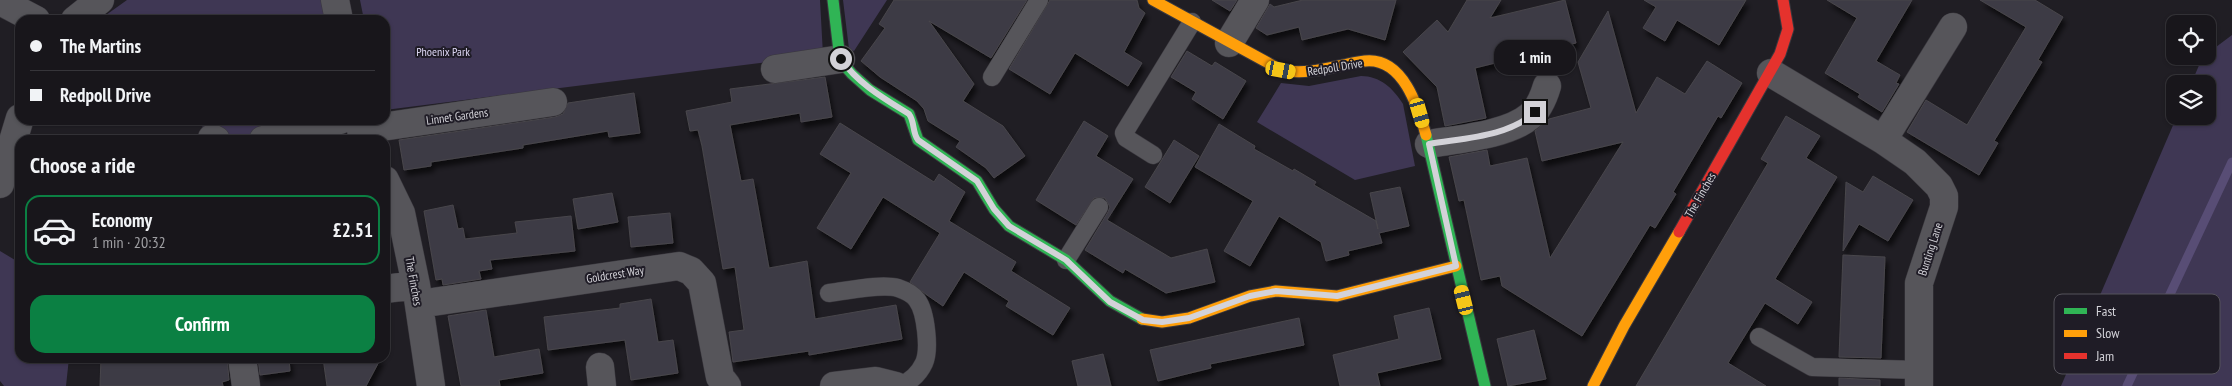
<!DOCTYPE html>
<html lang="en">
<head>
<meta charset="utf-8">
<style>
	body { margin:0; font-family:"PT Sans Narrow",sans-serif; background:#211f24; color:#f1f3f6; height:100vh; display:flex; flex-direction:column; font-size:19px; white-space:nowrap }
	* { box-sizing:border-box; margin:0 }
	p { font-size:16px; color:#9f9fa3 }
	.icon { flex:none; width:28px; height:28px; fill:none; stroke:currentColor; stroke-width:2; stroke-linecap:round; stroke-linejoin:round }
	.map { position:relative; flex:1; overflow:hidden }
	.details { position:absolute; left:15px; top:135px; width:375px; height:228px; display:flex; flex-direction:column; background:#18161b; border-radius:15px; box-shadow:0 1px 4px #0004,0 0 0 1px #36353a }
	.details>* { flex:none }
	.top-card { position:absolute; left:15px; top:15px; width:375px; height:110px; border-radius:15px; box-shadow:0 1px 4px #0004,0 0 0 1px #36353a; display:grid; align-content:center; height:110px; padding:0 15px; background:#18161b }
	.controls { position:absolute; left:2166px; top:15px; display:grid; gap:10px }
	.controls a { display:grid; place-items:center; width:50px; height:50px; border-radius:10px; background:#18161b; box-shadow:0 1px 4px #0004,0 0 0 1px #36353a; font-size:25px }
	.end { position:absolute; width:22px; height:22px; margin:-11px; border:6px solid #d3d2d8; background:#111; box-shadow:0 0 0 2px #111 }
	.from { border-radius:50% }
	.bubble { position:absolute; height:35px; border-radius:15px; background:#18161b; box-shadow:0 1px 4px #0004,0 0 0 1px #36353a; font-size:16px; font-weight:600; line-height:35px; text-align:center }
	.car { position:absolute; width:15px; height:30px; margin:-15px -8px; border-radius:6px; box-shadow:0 0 4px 1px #0007; background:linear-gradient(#f5c518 24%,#345 0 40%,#f5c518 0 76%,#345 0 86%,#f5c518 0) }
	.top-card b { display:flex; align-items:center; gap:18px; height:48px; font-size:19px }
	.top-card b+b { border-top:1px solid #36353a }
	.top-card i { width:12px; height:12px; background:#f1f3f6 }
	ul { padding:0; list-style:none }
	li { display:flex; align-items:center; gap:15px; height:70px; margin:0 10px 8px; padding:0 5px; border:2px solid #36353a; border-radius:15px }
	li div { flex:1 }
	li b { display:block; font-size:19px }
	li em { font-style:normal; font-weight:600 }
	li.on { border-color:#0b8043 }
	li>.icon { width:45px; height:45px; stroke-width:1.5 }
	h2 { padding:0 15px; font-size:22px; line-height:60px }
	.button { display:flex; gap:10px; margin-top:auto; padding:10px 15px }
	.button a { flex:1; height:58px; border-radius:15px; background:#0b8043; color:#fff; font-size:20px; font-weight:600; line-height:58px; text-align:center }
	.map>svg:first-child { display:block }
	.green { fill:#3f3754 }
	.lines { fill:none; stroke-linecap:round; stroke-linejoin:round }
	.stream { stroke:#584d75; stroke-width:9 }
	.building { fill:#3e3b44; stroke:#48464b; filter:url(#shadow) }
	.lane-casing { stroke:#3a383e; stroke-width:19 }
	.street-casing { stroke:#3a383e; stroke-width:29 }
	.fast-casing { stroke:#3a383e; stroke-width:13 }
	.slow-casing { stroke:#3a383e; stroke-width:13 }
	.jam-casing { stroke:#3a383e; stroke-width:13 }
	.lane { stroke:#56555a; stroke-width:18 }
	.street { stroke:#56555a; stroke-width:28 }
	.fast { stroke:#30b455; stroke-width:11 }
	.slow { stroke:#ff9f0a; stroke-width:11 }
	.jam { stroke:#e5322d; stroke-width:11 }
	.route { stroke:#d3d2d8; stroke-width:6 }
	.labels { text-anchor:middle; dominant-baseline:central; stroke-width:4; stroke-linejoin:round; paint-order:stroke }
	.park-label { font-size:12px; fill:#ddd7f4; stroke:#1f1c26 }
	.street-label { font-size:12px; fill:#d3d2d8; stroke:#1f1c26 }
	.key { fill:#1f1c26; stroke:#55535b; stroke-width:1 }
	.key-label { font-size:14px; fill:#d3d2d8 }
</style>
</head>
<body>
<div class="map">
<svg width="2232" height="386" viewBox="0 0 2232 386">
	<defs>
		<filter id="shadow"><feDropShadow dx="3" dy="5.5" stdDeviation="2.5" flood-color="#0009"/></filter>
	</defs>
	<rect width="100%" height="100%" fill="#201e24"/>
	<path class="green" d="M127,0H325L328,20H99Z
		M360,0H820L823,55L385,110V20H364Z
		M843,0H887L854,51L849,49Z
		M2232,35V386H2061L2177,116H2208V84H2191L2203,56H2208V53Z
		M1361,76C1380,76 1393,88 1403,104L1415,166L1355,180L1257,122L1281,83L1309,86Z
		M192,120H273L266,124L262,133C225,141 223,139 192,120Z
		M0,251L20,263V358H69L66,386H4L0,381Z"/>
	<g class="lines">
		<path class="stream" d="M2127,386L2232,162"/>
	</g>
	<path class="building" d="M894,0H1027L991,58L929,21L974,84L963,101L1003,126L1025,156L994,178L986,168L956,147L960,141L928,121L924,109L917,101L880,77L861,61L885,28L879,24Z
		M1050,0H1137L1139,8L1145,13L1124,52L1142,63L1128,86L1075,53L1050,94L1009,69Z
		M1212,0H1237L1230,11Z
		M1303,0H1396L1385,40L1348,29L1302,40L1299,27L1267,35L1256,28L1270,4L1274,7Z
		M1467,0H1501L1490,18L1565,0L1576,43L1475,68L1486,118L1445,126L1437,87L1403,52L1437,20L1448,32Z
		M1644,0H1746L1719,45L1677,20L1665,41L1643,28L1656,7Z
		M1827,0H1912L1876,61L1900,75L1896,83L1899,84L1882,112L1858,97L1860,94L1825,73L1857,18Z
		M1980,0H2035L2063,17L2038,60L2042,62L1994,141L1998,143L1979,175L1907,132L1926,100L1967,125L2026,27Z
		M1608,11L1636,113L1657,77L1685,94L1707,61L1742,83L1721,118L1718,116L1673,192L1676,194L1655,228L1650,225L1582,336L1502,286L1500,276L1481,280L1464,200L1459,201L1449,157L1487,150L1490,166L1527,158L1550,258L1623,142L1542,161L1535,131L1549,119L1591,108L1578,62Z
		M1187,51L1212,66L1215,62L1246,81L1223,119L1192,99L1196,92L1171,77Z
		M825,77L832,117L801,122L800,113L730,125L741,181L753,179L769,268L807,261L815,319L896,305L902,339L809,355V351L733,362L729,332L744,330L735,267L723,269L702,146L698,130L690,131L686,111L732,102L730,89Z
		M634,93L640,133L609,137L608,131L523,145V148L431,162V166L404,170L399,140L555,117L563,114L568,103Z
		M1786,116L1820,136L1806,158L1837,177L1775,279L1812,302L1798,324L1765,303L1728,363L1766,386H1636L1768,163L1761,159Z
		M1084,121L1108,136L1096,156L1133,179L1107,220L1171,258L1207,249L1215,282L1166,293L1125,269L1123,273L1085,250L1108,212L1110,207L1105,198H1094L1076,225L1036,200Z
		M840,123L934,182L939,174L965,192L949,221L1016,262L1011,271L1070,308L1053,335L1006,306L1009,301L964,272L943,306L927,295L910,282L940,233L883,197L851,249L817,228L851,173L820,154Z
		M1219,124L1255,146L1254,149L1293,171L1294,169L1316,182L1314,185L1376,221L1378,229L1370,193L1400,187L1409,226L1379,233L1382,243L1348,251L1349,255L1326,261L1321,242L1279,216L1250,266L1224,251L1253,201L1195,167Z
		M1174,140L1199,156L1170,203L1145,187Z
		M1873,176L1913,200L1888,241L1859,224L1843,251L1846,182L1863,192Z
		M612,193L618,222L578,229L573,199Z
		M453,205L458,229L463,228L465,239L517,233L515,222L571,216L575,251L490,260L492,269L479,271L481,279L443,285L442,279L436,280L424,211Z
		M670,213L673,243L631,247L628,217Z
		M1843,255L1885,257L1881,358L1839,357Z
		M651,299L658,342L673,340L678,373L631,380L625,340L548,350L544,317L620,308V304Z
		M1429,308L1441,359L1377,373L1380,386H1340L1333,355L1399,339L1394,316Z
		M486,310L494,357L539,349L543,373L499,380L500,386H461L448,316Z
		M1299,318L1304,345L1210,364L1211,368L1158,381L1150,350Z
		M1534,330L1546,379L1508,386L1497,339Z
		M1103,354L1111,386H1078L1072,361Z
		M101,358H227L229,380L222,382L223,386H100Z
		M258,358H289L290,371L260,375Z
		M323,358H381L366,386H327Z
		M1839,378L1880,380V386H1839Z"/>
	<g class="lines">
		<defs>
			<path id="lane" d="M992,77L1039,0
				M1153,155L1126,138L1124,133L1192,22
				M1066,260L1099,207
				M829,293C847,291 881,283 898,288C904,290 913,294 917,300C926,312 930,350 924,363C919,374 911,381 900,386
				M1759,337L1812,367L1919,370"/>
			<path id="street" d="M335,0L339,20
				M0,1L36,20
				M75,20L100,0
				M1229,43L1255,0
				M775,69L841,59
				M1771,73L1883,140L1915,162L1939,186L1944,196V207L1919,283V386
				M361,130L553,102
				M212,138L216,140
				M263,140L340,120
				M1883,140L1953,27
				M1429,144C1458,139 1508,135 1530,116C1539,109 1544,96 1547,86
				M385,180L401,213L416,285L431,386
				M0,184L20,118
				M385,289L416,285
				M419,304L679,266L691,271L702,283L718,367L720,377L727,386
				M242,358L246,386
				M600,367L602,386
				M834,386L876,381L896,386"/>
			<path id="fast" d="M833,0L839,51L845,66L852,74L870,90L909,114L918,140L977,181L994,209L1009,226L1066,260L1110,301L1142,319
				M1426,135L1485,386"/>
			<path id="slow" d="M1153,0L1281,70C1310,76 1336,65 1365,61C1403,57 1418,107 1426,135
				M1142,319L1162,322L1189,318L1250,296L1276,291L1337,296L1456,266
				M1593,386L1624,326L1679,232"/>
			<path id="jam" d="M1679,232L1780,54L1788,29L1783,0"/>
		</defs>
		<use href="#lane" class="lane-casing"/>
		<use href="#street" class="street-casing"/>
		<use href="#fast" class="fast-casing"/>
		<use href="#slow" class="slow-casing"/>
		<use href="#jam" class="jam-casing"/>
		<use href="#lane" class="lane"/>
		<use href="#street" class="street"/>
		<use href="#fast" class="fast"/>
		<use href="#slow" class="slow"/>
		<use href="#jam" class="jam"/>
	</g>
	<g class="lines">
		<path class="route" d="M841,59C857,83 885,99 909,114C915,122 912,132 918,140L977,181L994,209L1009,226L1066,260L1110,302L1143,320L1162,322L1189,318L1250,296L1276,291L1337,296L1456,266L1429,144C1463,138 1509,137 1535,112"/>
	</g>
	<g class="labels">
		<g class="park-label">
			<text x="443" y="51">Phoenix Park</text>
		</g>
		<g class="street-label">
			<text transform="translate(1335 67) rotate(-9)">Redpoll Drive</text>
			<text transform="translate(457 116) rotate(-8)">Linnet Gardens</text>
			<text transform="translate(1700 195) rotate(-60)">The Finches</text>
			<text transform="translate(1930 249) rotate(-72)">Bunting Lane</text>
			<text transform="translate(615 274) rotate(-9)">Goldcrest Way</text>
			<text transform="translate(414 281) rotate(80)">The Finches</text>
		</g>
	</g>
	<rect x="2054" y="294" width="166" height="80" rx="8" class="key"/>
	<rect x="2064" y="308" width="23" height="6" fill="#30b455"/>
	<rect x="2064" y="330" width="23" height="7" fill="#ff9f0a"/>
	<rect x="2064" y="353" width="23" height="6" fill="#e5322d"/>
	<g class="key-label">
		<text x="2096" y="316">Fast</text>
		<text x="2096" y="338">Slow</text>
		<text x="2096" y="361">Jam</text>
	</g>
</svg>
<div class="controls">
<a><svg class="icon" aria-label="locate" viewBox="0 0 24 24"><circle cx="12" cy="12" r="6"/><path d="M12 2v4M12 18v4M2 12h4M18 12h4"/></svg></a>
<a><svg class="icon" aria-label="layers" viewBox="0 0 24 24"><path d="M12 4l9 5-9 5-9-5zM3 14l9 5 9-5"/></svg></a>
</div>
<i class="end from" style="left:841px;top:59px"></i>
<i class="end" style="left:1535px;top:112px"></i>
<div class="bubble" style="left:1494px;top:40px;width:82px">1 min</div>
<i class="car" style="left:1281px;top:70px;rotate:101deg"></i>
<i class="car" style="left:1420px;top:113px;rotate:164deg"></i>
<i class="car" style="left:1464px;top:300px;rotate:346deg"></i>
<div class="top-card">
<b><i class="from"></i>The Martins</b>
<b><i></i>Redpoll Drive</b>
</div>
<section class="details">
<h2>Choose a ride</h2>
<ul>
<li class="on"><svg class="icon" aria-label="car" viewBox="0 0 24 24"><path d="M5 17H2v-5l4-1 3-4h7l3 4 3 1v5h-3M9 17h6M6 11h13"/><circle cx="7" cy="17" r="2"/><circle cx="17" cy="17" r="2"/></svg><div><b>Economy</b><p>1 min · 20:32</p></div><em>£2.51</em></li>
</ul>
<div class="button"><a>Confirm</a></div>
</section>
</div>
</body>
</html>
